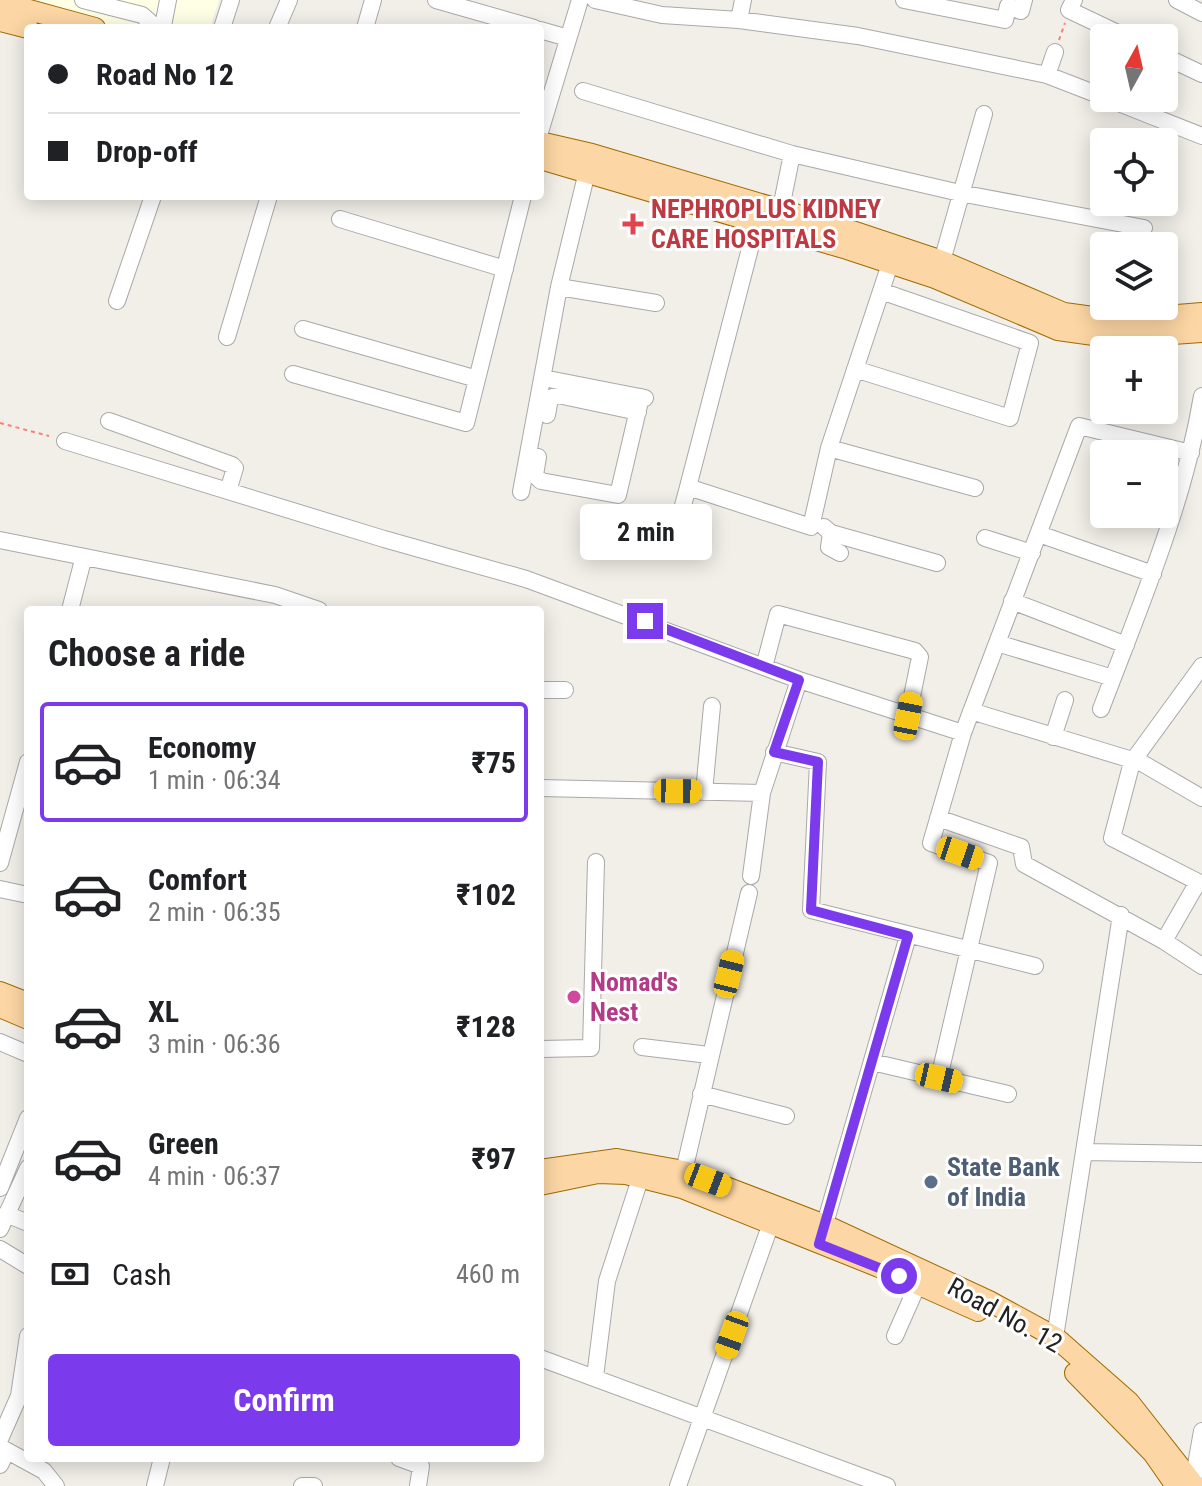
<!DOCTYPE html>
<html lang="en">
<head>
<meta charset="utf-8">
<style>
	body { margin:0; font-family:"Roboto Condensed",sans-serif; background:#f2f2f2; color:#202124; height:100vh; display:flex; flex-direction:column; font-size:30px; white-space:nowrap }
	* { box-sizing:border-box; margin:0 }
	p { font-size:26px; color:#757577 }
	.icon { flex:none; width:44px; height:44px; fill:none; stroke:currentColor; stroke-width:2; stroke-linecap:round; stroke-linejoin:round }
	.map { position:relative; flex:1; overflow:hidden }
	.details { position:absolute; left:24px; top:606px; width:520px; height:856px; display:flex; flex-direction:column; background:#fff; border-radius:8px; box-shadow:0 4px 20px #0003 }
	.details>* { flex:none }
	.guide { position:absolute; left:24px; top:24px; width:520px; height:176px; border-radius:8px; box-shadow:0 4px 20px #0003; display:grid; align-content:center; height:176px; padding:0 24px; background:#fff }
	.needle { width:52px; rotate:8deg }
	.controls { position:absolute; left:1090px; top:24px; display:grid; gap:16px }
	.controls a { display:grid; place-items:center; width:88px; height:88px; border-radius:8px; background:#fff; box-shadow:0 4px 20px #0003; font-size:40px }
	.end { position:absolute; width:36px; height:36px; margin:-18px; border:10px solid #7c3aed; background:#fff; box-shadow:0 0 0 4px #fff }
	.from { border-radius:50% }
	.bubble { position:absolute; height:56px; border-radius:8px; background:#fff; box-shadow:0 4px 20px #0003; font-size:26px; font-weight:700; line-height:56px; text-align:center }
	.car { position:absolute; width:24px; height:48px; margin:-24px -12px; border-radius:10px; box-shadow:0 0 6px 2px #0007; background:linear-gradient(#f5c518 24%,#345 0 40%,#f5c518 0 76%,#345 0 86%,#f5c518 0) }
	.guide b { display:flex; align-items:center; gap:28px; height:76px; font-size:30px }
	.guide b+b { border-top:2px solid #e0e0e0 }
	.guide i { width:20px; height:20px; background:#202124 }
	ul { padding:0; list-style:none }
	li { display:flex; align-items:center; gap:24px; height:120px; margin:0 16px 12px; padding:0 8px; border:4px solid transparent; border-radius:8px }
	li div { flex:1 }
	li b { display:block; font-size:30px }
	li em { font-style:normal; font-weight:700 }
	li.active { border-color:#7c3aed }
	li>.icon { width:72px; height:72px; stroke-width:1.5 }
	h2 { padding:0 24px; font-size:36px; line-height:96px }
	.pay { display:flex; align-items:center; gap:20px; height:88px; padding:0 24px; font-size:30px }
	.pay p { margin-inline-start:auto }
	.button { display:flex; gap:16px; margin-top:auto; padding:16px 24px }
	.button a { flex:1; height:92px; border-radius:8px; background:#7c3aed; color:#fff; font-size:32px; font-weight:700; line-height:92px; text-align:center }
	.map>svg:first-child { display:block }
	.education { fill:#ffffe5 }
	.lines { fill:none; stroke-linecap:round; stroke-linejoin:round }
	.minor-casing { stroke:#a9a9a9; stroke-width:18 }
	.major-casing { stroke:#a06b00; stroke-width:22 }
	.path { stroke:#fa8072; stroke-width:2; stroke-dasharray:4 4; stroke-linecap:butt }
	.minor { stroke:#fff; stroke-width:16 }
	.major { stroke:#fcd6a4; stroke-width:20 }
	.route { stroke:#7c3aed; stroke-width:10 }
	.health-dot { fill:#e0444e; stroke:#fff; stroke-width:3 }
	.hotel-dot { fill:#d1479c; stroke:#fff; stroke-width:3 }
	.service-dot { fill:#5c6f8a; stroke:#fff; stroke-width:3 }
	.labels { text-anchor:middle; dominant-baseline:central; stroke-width:6; stroke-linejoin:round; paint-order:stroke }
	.health-label { font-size:26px; font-weight:bold; fill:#be3a42; stroke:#fff; text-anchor:start }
	.hotel-label { font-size:26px; font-weight:bold; fill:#b23c85; stroke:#fff; text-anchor:start }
	.service-label { font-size:26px; font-weight:bold; fill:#4e5e75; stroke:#fff; text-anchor:start }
	.street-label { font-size:26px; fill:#222; stroke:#fff }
</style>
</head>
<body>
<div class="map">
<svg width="1202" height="1486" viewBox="0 0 1202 1486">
	<rect width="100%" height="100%" fill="#f2efe9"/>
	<path class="education" d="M1,0H219L210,28H112Z"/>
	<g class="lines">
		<defs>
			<path id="minor" d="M83,0L142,15L150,22
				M436,0L534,28
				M595,0L662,15L739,20L858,36L1047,75L1104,97
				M904,0L1005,20L1008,6L1021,11L1024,0
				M1074,0L1069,10L1128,38
				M1177,0L1202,13
				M739,20L743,0
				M163,26L168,0
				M222,28L231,0
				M277,28L289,0
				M365,28L373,0
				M540,30L568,38
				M1164,56L1202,74
				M1047,75L1055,52
				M583,91L792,154L960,193L1144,228
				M1106,98L1202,136
				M540,132L580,0
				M781,208L792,154
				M759,214L688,487L811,527L829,448L893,255
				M340,219L505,269
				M942,261L984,114
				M559,287L656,303
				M117,301L153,196
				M303,329L477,379
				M227,337L269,196
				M855,369L1010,418L1030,343L881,291
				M293,374L466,423L523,196
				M543,378L645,398
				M547,415L550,398L558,395L638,412
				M109,421L232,465L235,468L228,491
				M65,441L384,539L526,579L799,680
				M829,448L975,488
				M538,457L535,475L541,481L618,495L641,397
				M521,492L559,287L587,172
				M678,524L688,487
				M824,527L831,533L829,547L840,553
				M831,533L937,563
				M1039,534L1153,574
				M985,538L1032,553
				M0,540L275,595L319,610
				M1012,601L1126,645
				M70,610L83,560
				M997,643L1113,678
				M1202,666L1132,762L1112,838L1202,884
				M764,667L778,614L915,651L920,657L908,716
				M540,690H565
				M1101,709C1140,606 1184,504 1202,396
				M971,711L1142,763L1202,798
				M1053,737L1065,700
				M774,752L818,762L811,910L1035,966
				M540,788L762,793
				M704,792L712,706
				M938,818L1021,847L1024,864L1164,941L1198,882
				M0,863L28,762
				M751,876L762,793L799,680L963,733
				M0,889L28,895
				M1164,941L1202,966
				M0,1042L28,1054
				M642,1047L709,1055
				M540,1049L591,1048L596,862
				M872,1062L1008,1094
				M939,1078L989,863L931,843L963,733L1079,426L1191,453
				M701,1094L786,1116
				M1084,1152L1202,1154
				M684,1171L749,893
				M0,1188L28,1118
				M6,1214L28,1223
				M0,1229L28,1168
				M822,1234L908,936
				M0,1249L28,1266
				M895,1336L918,1284
				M1055,1337L1121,915
				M540,1358L887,1486
				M595,1377L607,1281L641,1176
				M0,1439L19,1396L28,1336
				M0,1447L44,1471L56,1486
				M399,1458L421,1466L418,1486
				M0,1465L7,1451
				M1193,1482L1202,1431
				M155,1486L162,1458
				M302,1486H314
				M678,1486L770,1226"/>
			<path id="major" d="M0,2L95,28
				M0,21L28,28
				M540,142L592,154L852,231L942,261L1064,313L1115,320L1202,313
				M540,159L847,249L935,278L1058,330L1115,338L1202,332
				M0,992L28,1003
				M0,1007L28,1019
				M540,1170L617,1159L684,1171L825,1225L989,1301L1055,1337L1129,1402L1195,1486
				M540,1185L598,1173L626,1174L682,1188L879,1267L978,1311
				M1075,1373L1153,1453L1176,1486"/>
		</defs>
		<use href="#minor" class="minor-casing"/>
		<use href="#major" class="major-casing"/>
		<path class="path" d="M1059,40L1065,23
			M0,423L49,436"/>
		<use href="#minor" class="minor"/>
		<use href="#major" class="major"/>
	</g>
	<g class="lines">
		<path class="route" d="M645,621L799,680L774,752L818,762L811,910L908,936L819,1244L899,1276"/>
	</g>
	<path class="health-dot" d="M629 212h8v8h8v8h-8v8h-8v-8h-8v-8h8z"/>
	<circle class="hotel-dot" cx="574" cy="997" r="8"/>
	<circle class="service-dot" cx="931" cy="1182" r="8"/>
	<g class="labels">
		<g class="health-label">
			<text x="651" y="209">NEPHROPLUS KIDNEY<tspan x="651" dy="30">CARE HOSPITALS</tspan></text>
		</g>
		<g class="hotel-label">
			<text x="590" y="982">Nomad's<tspan x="590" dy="30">Nest</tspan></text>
		</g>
		<g class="service-label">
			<text x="947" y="1167">State Bank<tspan x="947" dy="30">of India</tspan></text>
		</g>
		<g class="street-label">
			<text transform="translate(1005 1315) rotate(29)">Road No. 12</text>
		</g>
	</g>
</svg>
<div class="controls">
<a><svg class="needle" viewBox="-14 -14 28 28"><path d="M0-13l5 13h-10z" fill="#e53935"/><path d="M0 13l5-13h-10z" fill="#757577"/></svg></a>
<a><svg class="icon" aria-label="locate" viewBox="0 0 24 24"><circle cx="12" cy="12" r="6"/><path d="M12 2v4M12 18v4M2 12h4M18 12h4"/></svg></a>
<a><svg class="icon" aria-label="layers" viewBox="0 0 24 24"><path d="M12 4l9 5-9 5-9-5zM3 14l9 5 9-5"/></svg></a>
<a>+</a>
<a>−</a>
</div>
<i class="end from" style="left:899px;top:1276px"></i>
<i class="end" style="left:645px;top:621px"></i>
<div class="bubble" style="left:580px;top:504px;width:132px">2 min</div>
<i class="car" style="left:908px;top:716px;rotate:11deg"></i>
<i class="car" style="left:678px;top:791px;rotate:91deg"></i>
<i class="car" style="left:960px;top:853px;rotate:109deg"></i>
<i class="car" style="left:729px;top:974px;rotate:14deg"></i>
<i class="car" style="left:939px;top:1078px;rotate:103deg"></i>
<i class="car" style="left:708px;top:1180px;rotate:111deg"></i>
<i class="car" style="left:732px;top:1335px;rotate:200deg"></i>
<div class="guide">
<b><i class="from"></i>Road No 12</b>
<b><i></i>Drop-off</b>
</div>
<section class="details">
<h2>Choose a ride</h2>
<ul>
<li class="active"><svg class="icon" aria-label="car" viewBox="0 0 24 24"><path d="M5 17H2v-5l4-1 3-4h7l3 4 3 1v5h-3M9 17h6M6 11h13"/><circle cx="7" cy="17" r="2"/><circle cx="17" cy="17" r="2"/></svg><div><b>Economy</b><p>1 min · 06:34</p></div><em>₹75</em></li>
<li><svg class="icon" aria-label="car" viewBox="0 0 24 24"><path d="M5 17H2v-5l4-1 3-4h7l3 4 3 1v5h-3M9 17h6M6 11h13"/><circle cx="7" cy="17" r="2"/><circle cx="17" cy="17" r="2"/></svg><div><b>Comfort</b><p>2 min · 06:35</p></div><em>₹102</em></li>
<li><svg class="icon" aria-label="car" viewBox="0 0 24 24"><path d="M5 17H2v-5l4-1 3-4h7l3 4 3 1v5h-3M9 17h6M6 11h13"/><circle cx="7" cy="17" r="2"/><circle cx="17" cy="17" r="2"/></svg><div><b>XL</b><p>3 min · 06:36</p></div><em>₹128</em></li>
<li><svg class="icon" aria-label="car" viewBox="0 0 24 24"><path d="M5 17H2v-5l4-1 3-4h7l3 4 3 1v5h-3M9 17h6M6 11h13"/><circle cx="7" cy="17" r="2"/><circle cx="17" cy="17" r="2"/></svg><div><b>Green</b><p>4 min · 06:37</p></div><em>₹97</em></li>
</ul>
<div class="pay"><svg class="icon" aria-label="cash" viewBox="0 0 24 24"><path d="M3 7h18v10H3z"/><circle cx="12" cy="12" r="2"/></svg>Cash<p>460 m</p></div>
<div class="button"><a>Confirm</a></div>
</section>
</div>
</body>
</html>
